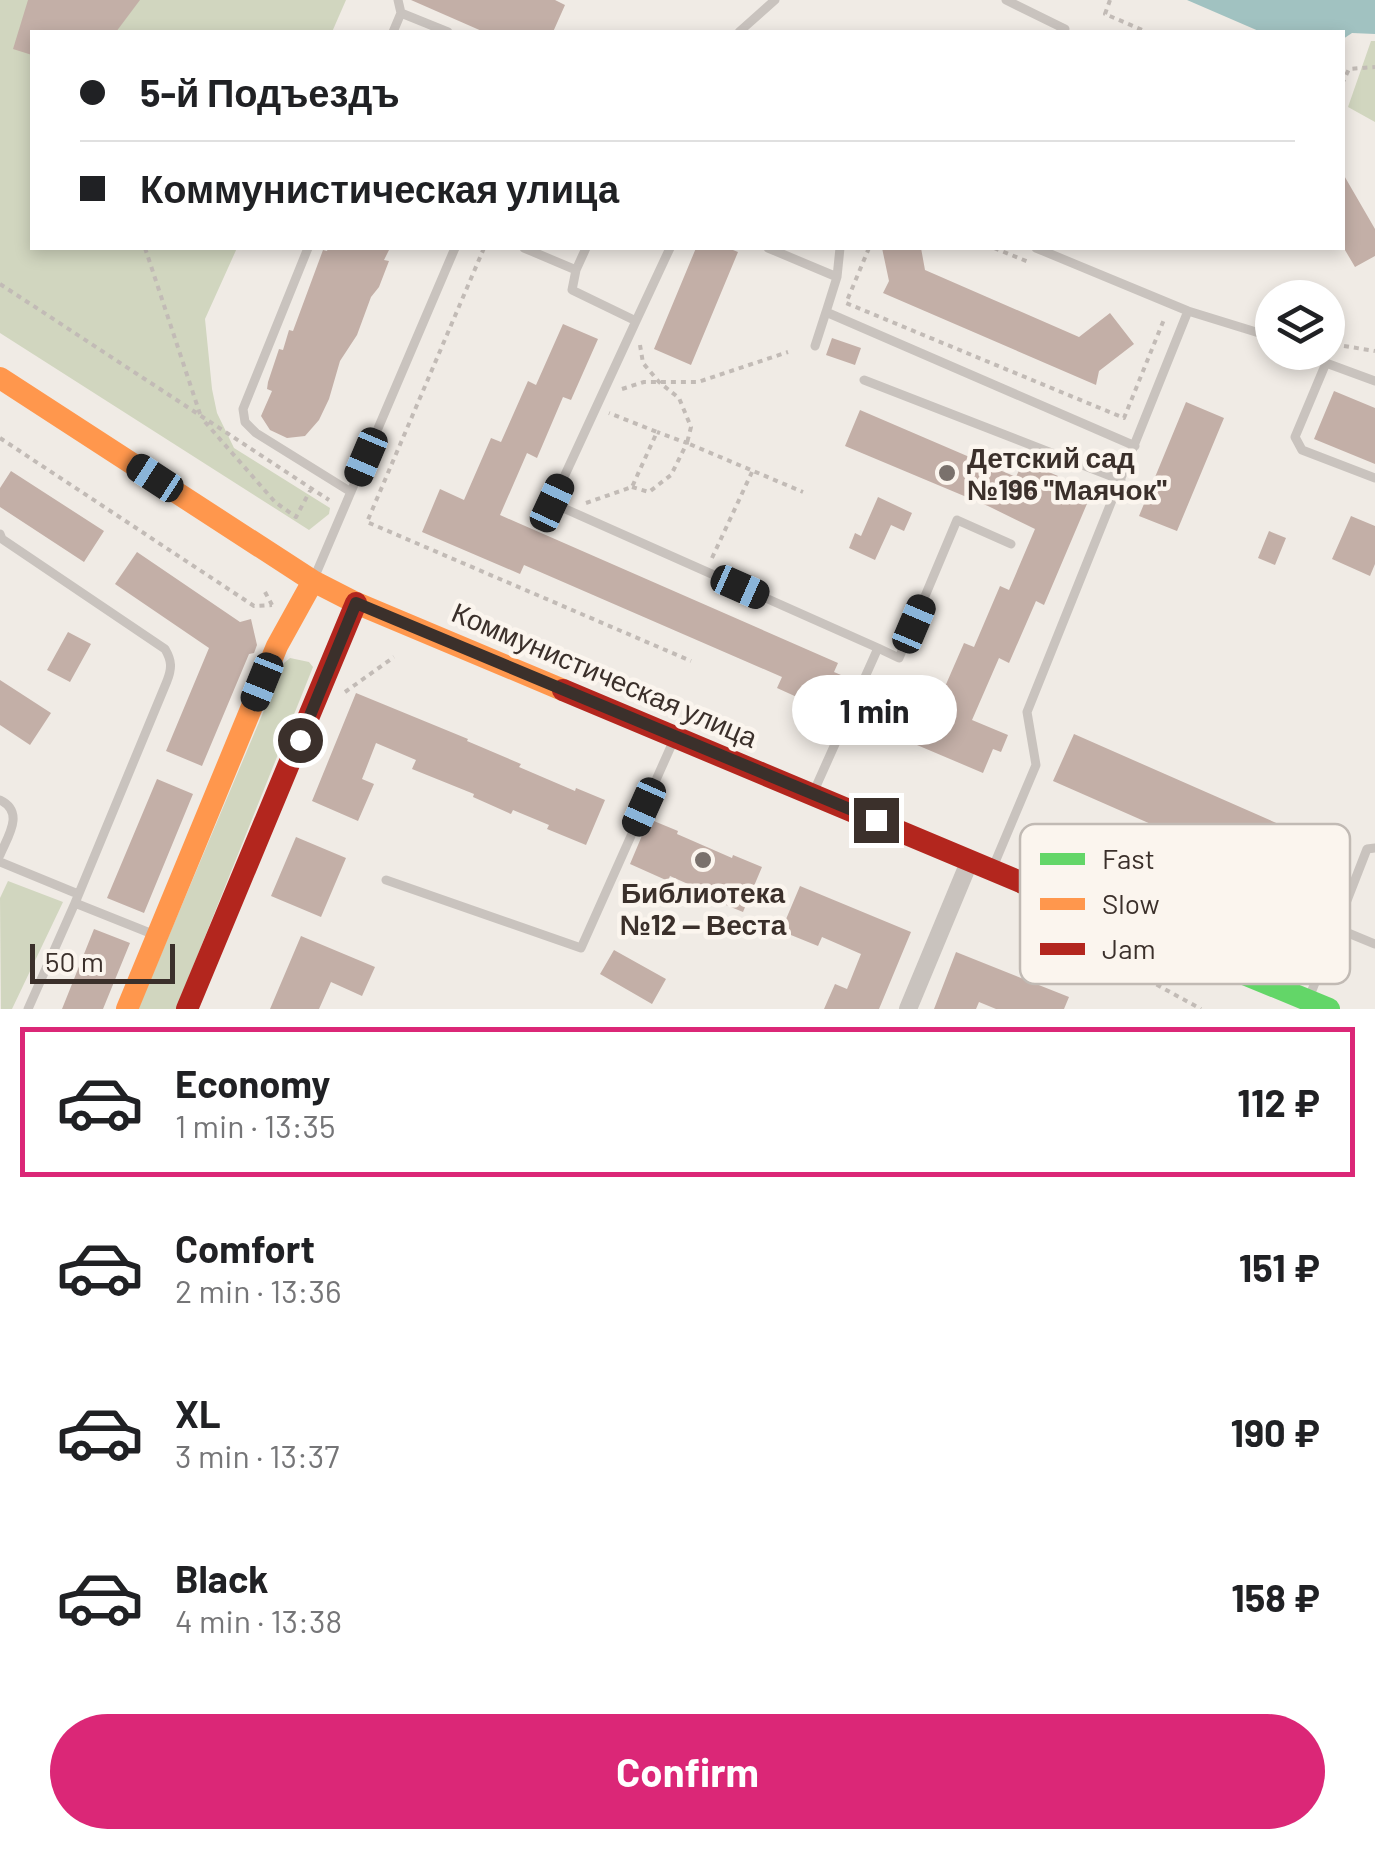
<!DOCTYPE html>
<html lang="en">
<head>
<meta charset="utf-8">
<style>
	body { margin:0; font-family:Barlow,sans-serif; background:#f2f2f2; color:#202124; height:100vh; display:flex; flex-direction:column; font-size:38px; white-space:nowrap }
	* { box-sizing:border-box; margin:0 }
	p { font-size:32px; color:#757577 }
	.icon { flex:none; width:55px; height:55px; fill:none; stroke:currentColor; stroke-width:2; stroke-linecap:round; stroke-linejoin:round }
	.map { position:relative; height:1009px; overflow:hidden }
	.sheet { display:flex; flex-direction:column; background:#fff; flex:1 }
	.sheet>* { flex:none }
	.hud { position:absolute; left:30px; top:30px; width:1315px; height:220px; border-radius:0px; box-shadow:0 5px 15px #0003; display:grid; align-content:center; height:220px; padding:0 50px; background:#fff }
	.buttons { position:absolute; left:1255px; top:280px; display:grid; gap:20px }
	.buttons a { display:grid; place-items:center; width:90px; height:90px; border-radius:50%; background:#fff; box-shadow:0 5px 15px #0003; font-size:50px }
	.scale { position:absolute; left:30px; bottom:25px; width:145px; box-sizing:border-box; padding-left:10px; border:5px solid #3b302b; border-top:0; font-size:28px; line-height:35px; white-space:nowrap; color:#3b302b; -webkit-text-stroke:8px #fbf5ee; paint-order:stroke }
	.end { position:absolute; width:45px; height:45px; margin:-22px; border:12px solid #3b302b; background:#fff; box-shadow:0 0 0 5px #fff }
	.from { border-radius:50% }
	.bubble { position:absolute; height:70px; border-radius:35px; background:#fff; box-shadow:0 5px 15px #0003; font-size:32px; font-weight:700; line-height:70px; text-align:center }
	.car { position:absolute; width:30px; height:60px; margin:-30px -15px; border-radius:12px; box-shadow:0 0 8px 2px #0007; background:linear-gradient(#222 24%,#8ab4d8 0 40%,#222 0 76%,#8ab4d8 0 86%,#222 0) }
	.hud b { display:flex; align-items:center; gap:35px; height:95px; font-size:38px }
	.hud b+b { border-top:2px solid #e0e0e0 }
	.hud i { width:25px; height:25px; background:#202124 }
	ul { padding:18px 0 0; list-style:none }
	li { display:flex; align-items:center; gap:30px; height:150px; margin:0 20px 15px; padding:0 30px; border:5px solid transparent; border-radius:0px }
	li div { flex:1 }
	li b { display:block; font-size:38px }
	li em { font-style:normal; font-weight:700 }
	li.on { border-color:#db2777 }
	li>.icon { width:90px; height:90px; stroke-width:1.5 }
	.button { display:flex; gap:20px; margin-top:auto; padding:20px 50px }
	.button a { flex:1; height:115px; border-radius:60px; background:#db2777; color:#fff; font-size:40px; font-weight:700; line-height:115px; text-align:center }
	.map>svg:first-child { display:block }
	.green { fill:#d1d6bf }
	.water { fill:#a1c2c1 }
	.building { fill:#c3afa7 }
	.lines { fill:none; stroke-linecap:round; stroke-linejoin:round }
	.path { stroke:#c2bbb6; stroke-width:4; stroke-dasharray:5 5; stroke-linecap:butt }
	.lane { stroke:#c9c3be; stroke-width:9 }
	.street { stroke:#c9c3be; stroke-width:18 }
	.fast { stroke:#63d668; stroke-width:22 }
	.slow { stroke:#ff974d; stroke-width:22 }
	.jam { stroke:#b3261e; stroke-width:22 }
	.route { stroke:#3b302b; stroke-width:12 }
	.poi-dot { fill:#7a716c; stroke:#fbf5ee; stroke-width:4 }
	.labels { text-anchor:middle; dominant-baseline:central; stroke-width:9; stroke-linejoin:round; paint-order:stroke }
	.poi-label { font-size:28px; font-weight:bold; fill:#3b302b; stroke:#fbf5ee; text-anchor:start }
	.street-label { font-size:28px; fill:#3b302b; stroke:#fbf5ee }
	.key { fill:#fbf5ee; stroke:#c1bab4; stroke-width:2.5 }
	.key-label { font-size:28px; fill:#3b302b }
</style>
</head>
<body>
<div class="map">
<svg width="1375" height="1009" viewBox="0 0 1375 1009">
	<rect width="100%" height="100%" fill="#f0ebe5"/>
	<path class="green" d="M0,0H346L332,32H32V248H237L205,319L212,389L217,413L234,448L330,508L329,514L309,530L0,333Z
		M1371,41H1375V122L1348,107Z
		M290,658L309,662L313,667L176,1009H138L284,663Z
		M8,881L63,902L12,1009H1L0,898Z"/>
	<path class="water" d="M1187,0H1375V34L1352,33L1343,39L1342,32H1261Z"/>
	<path class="building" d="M28,0H140L116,32H32V55L13,49Z
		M411,0H555L565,5L553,32H484Z
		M1342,172L1375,229V256L1355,267L1342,245Z
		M328,248H390L384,260L389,261L379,287L371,297L357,335L340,361L329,399L319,420L305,436L287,438L270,430L261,416L272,391L267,389L268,382L279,349L283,350L289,330L293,331L323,250L327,251Z
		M696,248H728L738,252L691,365L654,349Z
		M882,248H921L925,270L1079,337L1110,313L1134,344L1099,371L1096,385L883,293L889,281Z
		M563,324L598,339L571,400L563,397L537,458L527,453L500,515L838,663L834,672L848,678L832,713L777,688L782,677L524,565L520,574L422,532L440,489L464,500L491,438L501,442L528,381L536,385Z
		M832,338L861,348L855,365L826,355Z
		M1334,391L1375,408V464L1314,439Z
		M1186,402L1224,418L1177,531L1139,516Z
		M860,410L1016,477L1023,461L1058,476L1054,485L1089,499L1044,605L1036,601L1009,663L999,658L972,720L1008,735L1001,752L993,749L983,773L884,731L894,706L887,703L893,686L937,705L964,643L974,647L1000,586L1009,590L1035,529L988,506L845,446Z
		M11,471L104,531L84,562L0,507V488Z
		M878,497L912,513L904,531L891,525L875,560L849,548L855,533L861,536Z
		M1351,516L1375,526V564L1370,576L1332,559Z
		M1269,531L1286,538L1275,565L1258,558Z
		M137,552L240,622L251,619L257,645L254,653L249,654L202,766L166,751L209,648L115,584Z
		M68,632L91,644L70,682L47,670Z
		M0,680L51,713L30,745L0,725Z
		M356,693L468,739L467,741L521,764L519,767L575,791L576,788L605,800L586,845L547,829L549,825L513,810L511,814L473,797L474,794L412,769L416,760L376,743L362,779L374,784L358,821L312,801Z
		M1074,734L1324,844L1303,891L1053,781Z
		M157,779L193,794L144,913L107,898Z
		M649,819L678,831L677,834L732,858L733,855L762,867L743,912L704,896L706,892L670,876L668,881L630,864Z
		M296,837L346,858L321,917L271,896Z
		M800,886L911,932L879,1009H824L835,984L847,989L861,954L822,937L818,946L781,931Z
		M94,929L130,943L103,1009H62Z
		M301,936L375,967L362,996L331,982L319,1009H270Z
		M614,950L666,979L652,1004L600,974Z
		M956,952L1069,997L1064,1009H996L979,1002L976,1009H934Z"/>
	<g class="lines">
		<path class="path" d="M1110,0L1105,14L1147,32
			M1342,84L1349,69L1375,67
			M145,248L200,414
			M484,248L367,522L691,661
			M869,248L846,303L1124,418L1165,317
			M994,248L1031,263
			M0,284L329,500
			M640,345L643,363L659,382L679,398L691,427L687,443L803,492
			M1344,346L1375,351
			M622,389L644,382H698L788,352
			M205,422L275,502L296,517L311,489
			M0,438L254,606L272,605
			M632,487L649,492L671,475L687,443L657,432
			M586,503L632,487L657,432L609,413
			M712,558L752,472
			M265,592L272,605
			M345,692L394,657
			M1099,861L1176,894
			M1139,975L1201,1009"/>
		<path class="lane" d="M398,0L401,13L448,32
			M1006,0L1065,29L1063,32
			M393,32L401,13
			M739,32L775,0
			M308,248L243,409L245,422L256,433L351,492
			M524,248L576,270L572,290L636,321L552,503L878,648L814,791
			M768,248L837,277
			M840,248L837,277L826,312L1135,446
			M1036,248L1188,311L1272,337
			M576,270L586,248
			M636,321L670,248
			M1328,343H1330
			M815,346L826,312
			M1305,352L1326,363L1295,437L1302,450L1375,478
			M1326,363L1375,381
			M864,380L1121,480
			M0,534L2,539L165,649C172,661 172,668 167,681L75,903
			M315,576L455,248
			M878,648L899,658L957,520L1011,544
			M0,800C25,812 8,836 0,855
			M0,862L78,894
			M993,867L1036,765L1027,712L1188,311
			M386,880L581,948L672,744
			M1336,928L1375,944
			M1309,998L1367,849L1375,848
			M28,1009L75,903L150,933"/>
		<path class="street" d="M908,1009L970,860"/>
		<path class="fast" d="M1023,883L1329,1009"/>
		<path class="slow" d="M0,378L313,581
			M127,1009L277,646L313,581L356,603L563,690"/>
		<path class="jam" d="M563,690L1023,883
			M187,1009L356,603"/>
	</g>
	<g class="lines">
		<path class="route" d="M300,740L356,603L876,820"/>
	</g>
	<g class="poi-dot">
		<circle cx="947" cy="473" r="10"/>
		<circle cx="703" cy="860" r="10"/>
	</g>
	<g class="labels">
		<g class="poi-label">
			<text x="967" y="457">Детский сад<tspan x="967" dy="32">№196 "Маячок"</tspan></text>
			<text x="703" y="892" text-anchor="middle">Библиотека<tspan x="703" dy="32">№12 — Веста</tspan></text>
		</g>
		<g class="street-label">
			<text transform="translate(605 674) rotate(23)">Коммунистическая улица</text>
		</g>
	</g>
	<rect x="1020" y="824" width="330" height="160" rx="15" class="key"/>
	<rect x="1040" y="853" width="45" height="12" fill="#63d668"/>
	<rect x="1040" y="898" width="45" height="12" fill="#ff974d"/>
	<rect x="1040" y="943" width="45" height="12" fill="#b3261e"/>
	<g class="key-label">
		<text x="1102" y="869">Fast</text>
		<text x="1102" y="914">Slow</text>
		<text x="1102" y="959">Jam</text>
	</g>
</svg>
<div class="buttons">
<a><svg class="icon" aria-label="layers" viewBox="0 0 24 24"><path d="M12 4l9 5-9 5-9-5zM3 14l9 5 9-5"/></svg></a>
</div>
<div class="scale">50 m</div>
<i class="end from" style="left:300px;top:740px"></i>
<i class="end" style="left:876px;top:820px"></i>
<div class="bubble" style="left:792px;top:675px;width:165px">1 min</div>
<i class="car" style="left:366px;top:457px;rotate:203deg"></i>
<i class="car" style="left:155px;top:478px;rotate:303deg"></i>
<i class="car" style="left:552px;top:503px;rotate:25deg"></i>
<i class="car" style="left:740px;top:587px;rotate:114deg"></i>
<i class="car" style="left:914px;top:624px;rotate:23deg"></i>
<i class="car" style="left:262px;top:682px;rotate:202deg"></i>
<i class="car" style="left:644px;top:807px;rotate:204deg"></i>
<div class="hud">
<b><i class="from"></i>5-й Подъездъ</b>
<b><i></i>Коммунистическая улица</b>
</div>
</div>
<section class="sheet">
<ul>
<li class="on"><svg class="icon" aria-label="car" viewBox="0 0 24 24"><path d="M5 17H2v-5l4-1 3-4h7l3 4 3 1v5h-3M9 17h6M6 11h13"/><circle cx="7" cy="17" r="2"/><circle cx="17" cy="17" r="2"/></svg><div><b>Economy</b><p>1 min · 13:35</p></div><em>112 ₽</em></li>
<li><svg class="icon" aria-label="car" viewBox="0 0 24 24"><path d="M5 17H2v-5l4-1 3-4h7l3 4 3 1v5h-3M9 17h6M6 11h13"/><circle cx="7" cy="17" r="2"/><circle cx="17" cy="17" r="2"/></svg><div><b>Comfort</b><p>2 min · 13:36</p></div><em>151 ₽</em></li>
<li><svg class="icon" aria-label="car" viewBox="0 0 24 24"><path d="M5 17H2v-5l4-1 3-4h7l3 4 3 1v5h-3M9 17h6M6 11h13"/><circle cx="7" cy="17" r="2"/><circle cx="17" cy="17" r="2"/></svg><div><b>XL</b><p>3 min · 13:37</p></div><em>190 ₽</em></li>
<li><svg class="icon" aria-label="car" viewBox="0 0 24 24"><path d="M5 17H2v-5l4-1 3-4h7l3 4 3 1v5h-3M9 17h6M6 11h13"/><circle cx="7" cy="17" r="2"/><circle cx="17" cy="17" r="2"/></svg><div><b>Black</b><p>4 min · 13:38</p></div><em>158 ₽</em></li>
</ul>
<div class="button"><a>Confirm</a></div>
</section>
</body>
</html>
